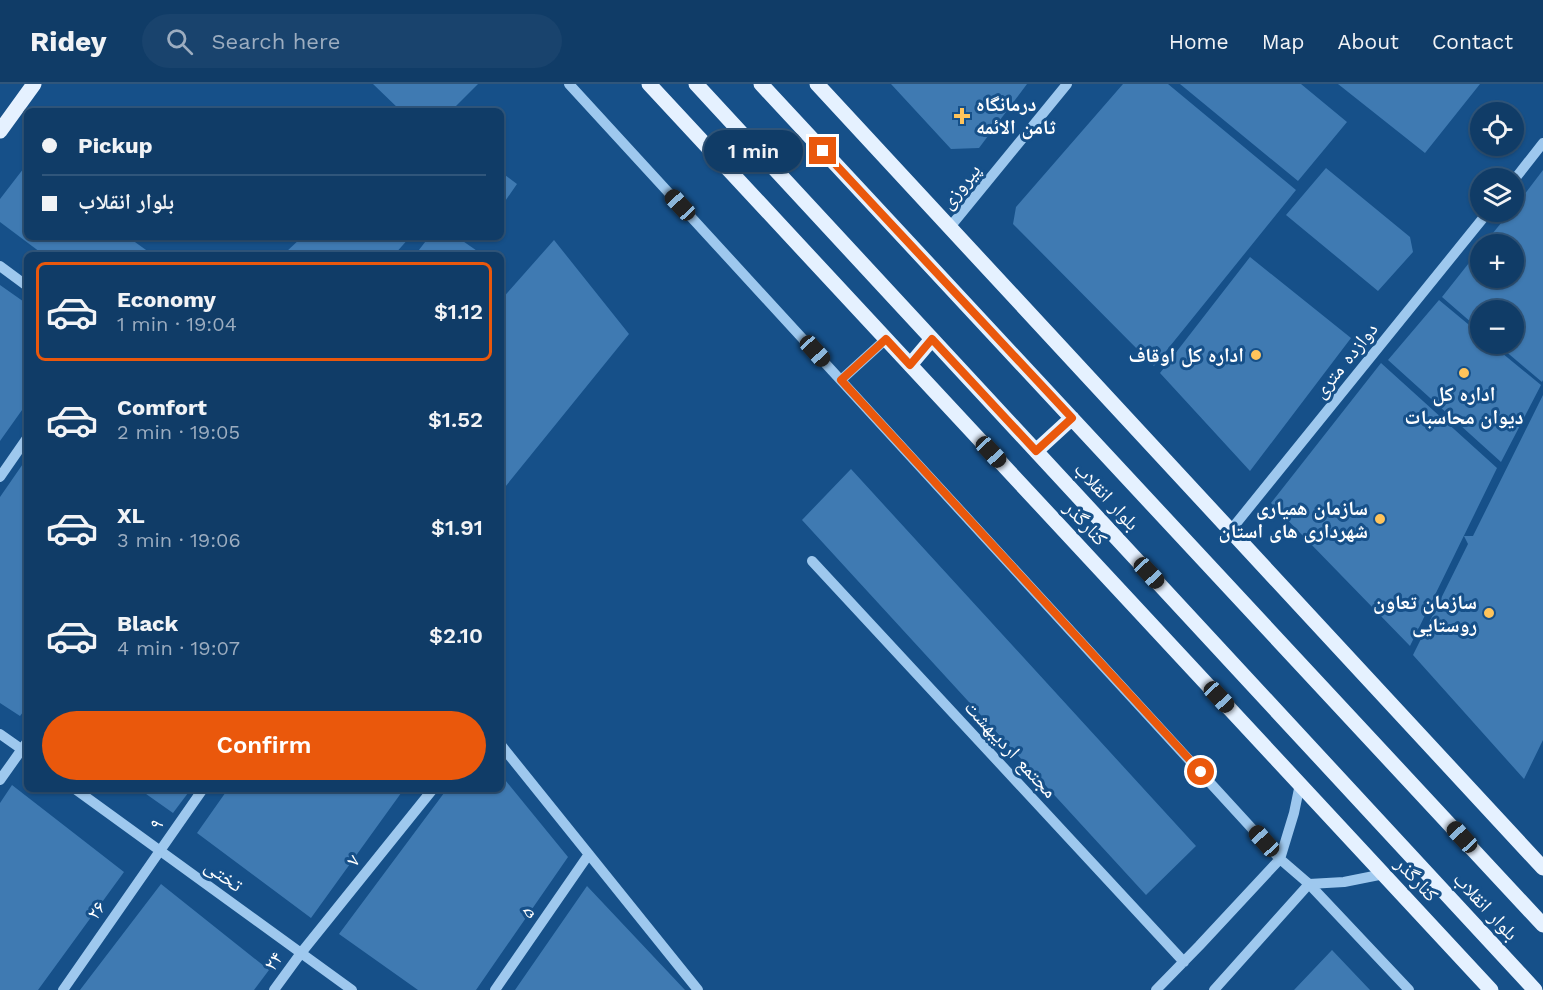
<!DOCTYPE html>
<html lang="en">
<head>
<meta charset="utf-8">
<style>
	body { margin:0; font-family:"Work Sans","Noto Naskh Arabic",sans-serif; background:#19436d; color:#f1f3f6; height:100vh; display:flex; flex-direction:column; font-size:22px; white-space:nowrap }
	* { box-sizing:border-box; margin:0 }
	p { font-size:20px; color:#9cadc0 }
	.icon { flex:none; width:33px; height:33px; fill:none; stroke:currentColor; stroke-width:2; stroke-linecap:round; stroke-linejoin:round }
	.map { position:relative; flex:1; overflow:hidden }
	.drawer { position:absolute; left:24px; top:168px; width:480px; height:540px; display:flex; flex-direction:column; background:#103c67; border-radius:9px; box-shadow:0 2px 4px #0004,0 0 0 2px #30567b }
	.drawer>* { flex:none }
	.banner { position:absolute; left:24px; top:24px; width:480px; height:132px; border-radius:9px; box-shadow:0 2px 4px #0004,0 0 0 2px #30567b; display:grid; align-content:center; height:132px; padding:0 18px; background:#103c67 }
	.controls { position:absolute; left:1470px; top:18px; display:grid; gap:12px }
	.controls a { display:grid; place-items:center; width:54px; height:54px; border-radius:50%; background:#103c67; box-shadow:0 2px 4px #0004,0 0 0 2px #30567b; font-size:30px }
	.end { position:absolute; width:27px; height:27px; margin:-14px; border:8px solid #ea580c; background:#fff; box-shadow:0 0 0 3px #fff }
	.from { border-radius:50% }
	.bubble { position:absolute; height:42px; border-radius:21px; background:#103c67; box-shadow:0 2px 4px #0004,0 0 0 2px #30567b; font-size:20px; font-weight:600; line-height:42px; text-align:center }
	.car { position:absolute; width:18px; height:36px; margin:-18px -9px; border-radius:8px; box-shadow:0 0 4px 2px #0007; background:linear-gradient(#222 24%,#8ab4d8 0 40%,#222 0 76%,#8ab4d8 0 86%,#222 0) }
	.banner b { display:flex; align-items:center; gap:21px; height:57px; font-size:22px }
	.banner b+b { border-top:2px solid #30567b }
	.banner i { width:15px; height:15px; background:#f1f3f6 }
	ul { padding:10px 0 0; list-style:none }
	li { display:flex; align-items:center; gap:18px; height:99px; margin:0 12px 9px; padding:0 6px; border:3px solid transparent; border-radius:9px }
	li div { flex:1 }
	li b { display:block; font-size:22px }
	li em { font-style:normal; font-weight:600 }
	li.on { border-color:#ea580c }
	li>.icon { width:54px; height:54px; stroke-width:1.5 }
	.button { display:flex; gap:12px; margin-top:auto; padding:12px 18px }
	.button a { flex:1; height:69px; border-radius:36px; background:#ea580c; color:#fff; font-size:24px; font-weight:600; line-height:69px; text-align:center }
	header { display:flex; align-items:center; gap:36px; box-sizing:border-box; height:84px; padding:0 30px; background:#103c67; border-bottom:2px solid #30567b }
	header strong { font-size:28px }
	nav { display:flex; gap:33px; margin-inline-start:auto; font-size:21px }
	.search { width:420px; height:54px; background:#19436d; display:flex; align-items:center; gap:15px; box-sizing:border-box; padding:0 21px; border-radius:33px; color:#9cadc0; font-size:22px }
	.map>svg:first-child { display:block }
	.building { fill:#3f7ab2 }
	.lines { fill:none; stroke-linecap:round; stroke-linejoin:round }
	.minor { stroke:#9ec8ee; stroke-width:10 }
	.major { stroke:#e5f1ff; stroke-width:15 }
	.route { stroke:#ea580c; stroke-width:8 }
	.poi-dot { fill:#ffc45b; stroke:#165089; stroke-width:2 }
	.labels { text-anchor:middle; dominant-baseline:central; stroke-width:6; stroke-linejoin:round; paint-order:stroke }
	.poi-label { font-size:20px; font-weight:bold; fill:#fff; stroke:#165089; text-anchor:end }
	.street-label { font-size:20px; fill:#fff; stroke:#165089 }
</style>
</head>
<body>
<header>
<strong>Ridey</strong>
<div class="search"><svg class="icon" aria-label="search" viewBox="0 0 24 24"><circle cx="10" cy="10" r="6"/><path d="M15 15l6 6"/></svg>Search here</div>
<nav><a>Home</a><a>Map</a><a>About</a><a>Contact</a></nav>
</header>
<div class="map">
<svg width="1543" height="906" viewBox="0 0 1543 906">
	<rect width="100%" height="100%" fill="#165089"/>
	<path class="building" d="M373,0H478L451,27H401Z
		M891,0H1027L979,64L951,65Z
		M1123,0H1168L1296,106L1154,282L1013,140L1016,123Z
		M1180,0H1301L1347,38L1298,97Z
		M1338,0H1480L1425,69Z
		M27,80V153H128L153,171H44L0,138V115Z
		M1326,84L1410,153L1413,168L1378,207L1286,131Z
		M1543,86V296L1542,298L1497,260H1514V226H1480V246L1442,213L1480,165V194H1514V160H1484L1510,128H1514V124Z
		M501,88L517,100L501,123Z
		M302,153H410L394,171H287L285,169Z
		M429,153H457L483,171H415Z
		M554,156L629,250L501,408V216Z
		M1250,173L1351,254L1250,387L1160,289Z
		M0,201L27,220V319L0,357Z
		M1439,216L1480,250V260H1491L1541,301L1501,378L1388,276Z
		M1381,279L1497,384L1410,562L1271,419Z
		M1543,311V656L1524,695L1413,571L1468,460L1464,452H1473Z
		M27,374V623L20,632L0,619V413Z
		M851,385L1196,762L1146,811L802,436Z
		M501,691L568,773L476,906H418L339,850L447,705H501Z
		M12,701L124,788L38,906H0V719Z
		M139,705H191L173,729Z
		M228,705H404L311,834L197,749Z
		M161,800L269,886L254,906H80Z
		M587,802L685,906H515Z
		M1332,866L1370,906H1294Z"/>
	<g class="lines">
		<path class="minor" d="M569,0L1280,775L1309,800L1409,906
			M1514,96L1543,59
			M950,143L1067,0
			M0,182L27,202
			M841,296L886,255
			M0,393L27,354
			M1230,447L1488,128
			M812,477L1184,878
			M0,650L27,669
			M501,661L698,906
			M0,696L27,658
			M75,705L352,906
			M63,906L203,705
			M274,906L301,869L433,705
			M495,906L589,770
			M1156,906L1199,862L1280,775L1294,729L1300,700
			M1214,906L1309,800L1344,798L1384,790"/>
		<path class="major" d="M649,0L1491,906
			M696,0L1535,906
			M761,0L1543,841
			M817,0L1543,784
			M0,47L34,0
			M910,281L932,255
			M1036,367L1072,334"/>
	</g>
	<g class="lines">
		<path class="route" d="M823,67L1072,334L1036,367L932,255L910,281L886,255L841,296L1201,688"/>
	</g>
	<g class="poi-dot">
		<path d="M959 23h6v6h6v6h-6v6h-6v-6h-6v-6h6z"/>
		<circle cx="1256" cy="271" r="6"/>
		<circle cx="1464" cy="289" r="6"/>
		<circle cx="1380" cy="435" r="6"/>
		<circle cx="1489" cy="529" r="6"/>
	</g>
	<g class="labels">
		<g class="poi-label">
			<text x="976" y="20" text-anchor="start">درمانگاه<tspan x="976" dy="23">ثامن الائمه</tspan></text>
			<text x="1244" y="271">اداره کل اوقاف</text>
			<text x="1464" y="310" text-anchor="middle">اداره کل<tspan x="1464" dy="23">دیوان محاسبات</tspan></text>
			<text x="1368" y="424">سازمان همیاری<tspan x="1368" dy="23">شهرداری های استان</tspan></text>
			<text x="1477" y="518">سازمان تعاون<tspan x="1477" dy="23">روستایی</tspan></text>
		</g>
		<g class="street-label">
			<text transform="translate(960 102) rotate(-51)">پیروزی</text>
			<text transform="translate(1345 276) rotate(-51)">دوازده متری</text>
			<text transform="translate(1107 412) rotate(47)">بلوار انقلاب</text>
			<text transform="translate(1086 439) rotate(47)">کنارگذر</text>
			<text transform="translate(1011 665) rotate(47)">مجتمع اردیبهشت</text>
			<text transform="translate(156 740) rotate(-54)">۹</text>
			<text transform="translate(353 776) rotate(-51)">۷</text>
			<text transform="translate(224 791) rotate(36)">تختی</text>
			<text transform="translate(1417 795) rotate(47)">کنارگذر</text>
			<text transform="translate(1486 822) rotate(47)">بلوار انقلاب</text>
			<text transform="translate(96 826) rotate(-55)">۲۶</text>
			<text transform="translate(527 828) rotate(-55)">۵</text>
			<text transform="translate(273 877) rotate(-54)">۲۴</text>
		</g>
	</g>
</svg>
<div class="controls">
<a><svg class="icon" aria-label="locate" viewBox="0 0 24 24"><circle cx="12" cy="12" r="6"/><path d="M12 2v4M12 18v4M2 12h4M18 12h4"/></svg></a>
<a><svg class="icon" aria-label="layers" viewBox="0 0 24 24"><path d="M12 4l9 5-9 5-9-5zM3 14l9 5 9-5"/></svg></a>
<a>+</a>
<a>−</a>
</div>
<i class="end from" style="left:1201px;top:688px"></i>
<i class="end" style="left:823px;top:67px"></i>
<div class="bubble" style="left:704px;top:46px;width:99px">1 min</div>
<i class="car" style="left:680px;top:121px;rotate:317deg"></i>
<i class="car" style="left:815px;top:267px;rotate:138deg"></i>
<i class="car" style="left:991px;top:368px;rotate:137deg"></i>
<i class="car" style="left:1149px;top:489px;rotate:137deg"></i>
<i class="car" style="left:1219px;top:613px;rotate:137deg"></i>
<i class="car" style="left:1462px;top:753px;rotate:317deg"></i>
<i class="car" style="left:1264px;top:757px;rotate:318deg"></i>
<div class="banner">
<b><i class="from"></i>Pickup</b>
<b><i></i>بلوار انقلاب</b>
</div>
<section class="drawer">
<ul>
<li class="on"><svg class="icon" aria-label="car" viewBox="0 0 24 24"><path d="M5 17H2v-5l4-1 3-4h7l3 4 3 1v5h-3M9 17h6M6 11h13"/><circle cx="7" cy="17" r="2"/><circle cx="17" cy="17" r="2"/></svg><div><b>Economy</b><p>1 min · 19:04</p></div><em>$1.12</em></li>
<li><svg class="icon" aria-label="car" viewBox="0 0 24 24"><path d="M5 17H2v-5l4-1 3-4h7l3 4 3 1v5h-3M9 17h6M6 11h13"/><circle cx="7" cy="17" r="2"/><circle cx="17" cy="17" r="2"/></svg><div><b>Comfort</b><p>2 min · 19:05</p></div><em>$1.52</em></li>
<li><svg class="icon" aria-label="car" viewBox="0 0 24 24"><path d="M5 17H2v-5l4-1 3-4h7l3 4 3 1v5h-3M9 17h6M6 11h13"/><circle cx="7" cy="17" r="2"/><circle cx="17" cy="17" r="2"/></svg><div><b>XL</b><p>3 min · 19:06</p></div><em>$1.91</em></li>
<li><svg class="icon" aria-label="car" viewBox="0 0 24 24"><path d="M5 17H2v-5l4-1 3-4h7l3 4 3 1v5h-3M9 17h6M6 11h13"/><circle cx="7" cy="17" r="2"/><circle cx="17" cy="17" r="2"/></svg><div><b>Black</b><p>4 min · 19:07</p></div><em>$2.10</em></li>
</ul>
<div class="button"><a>Confirm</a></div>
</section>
</div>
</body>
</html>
